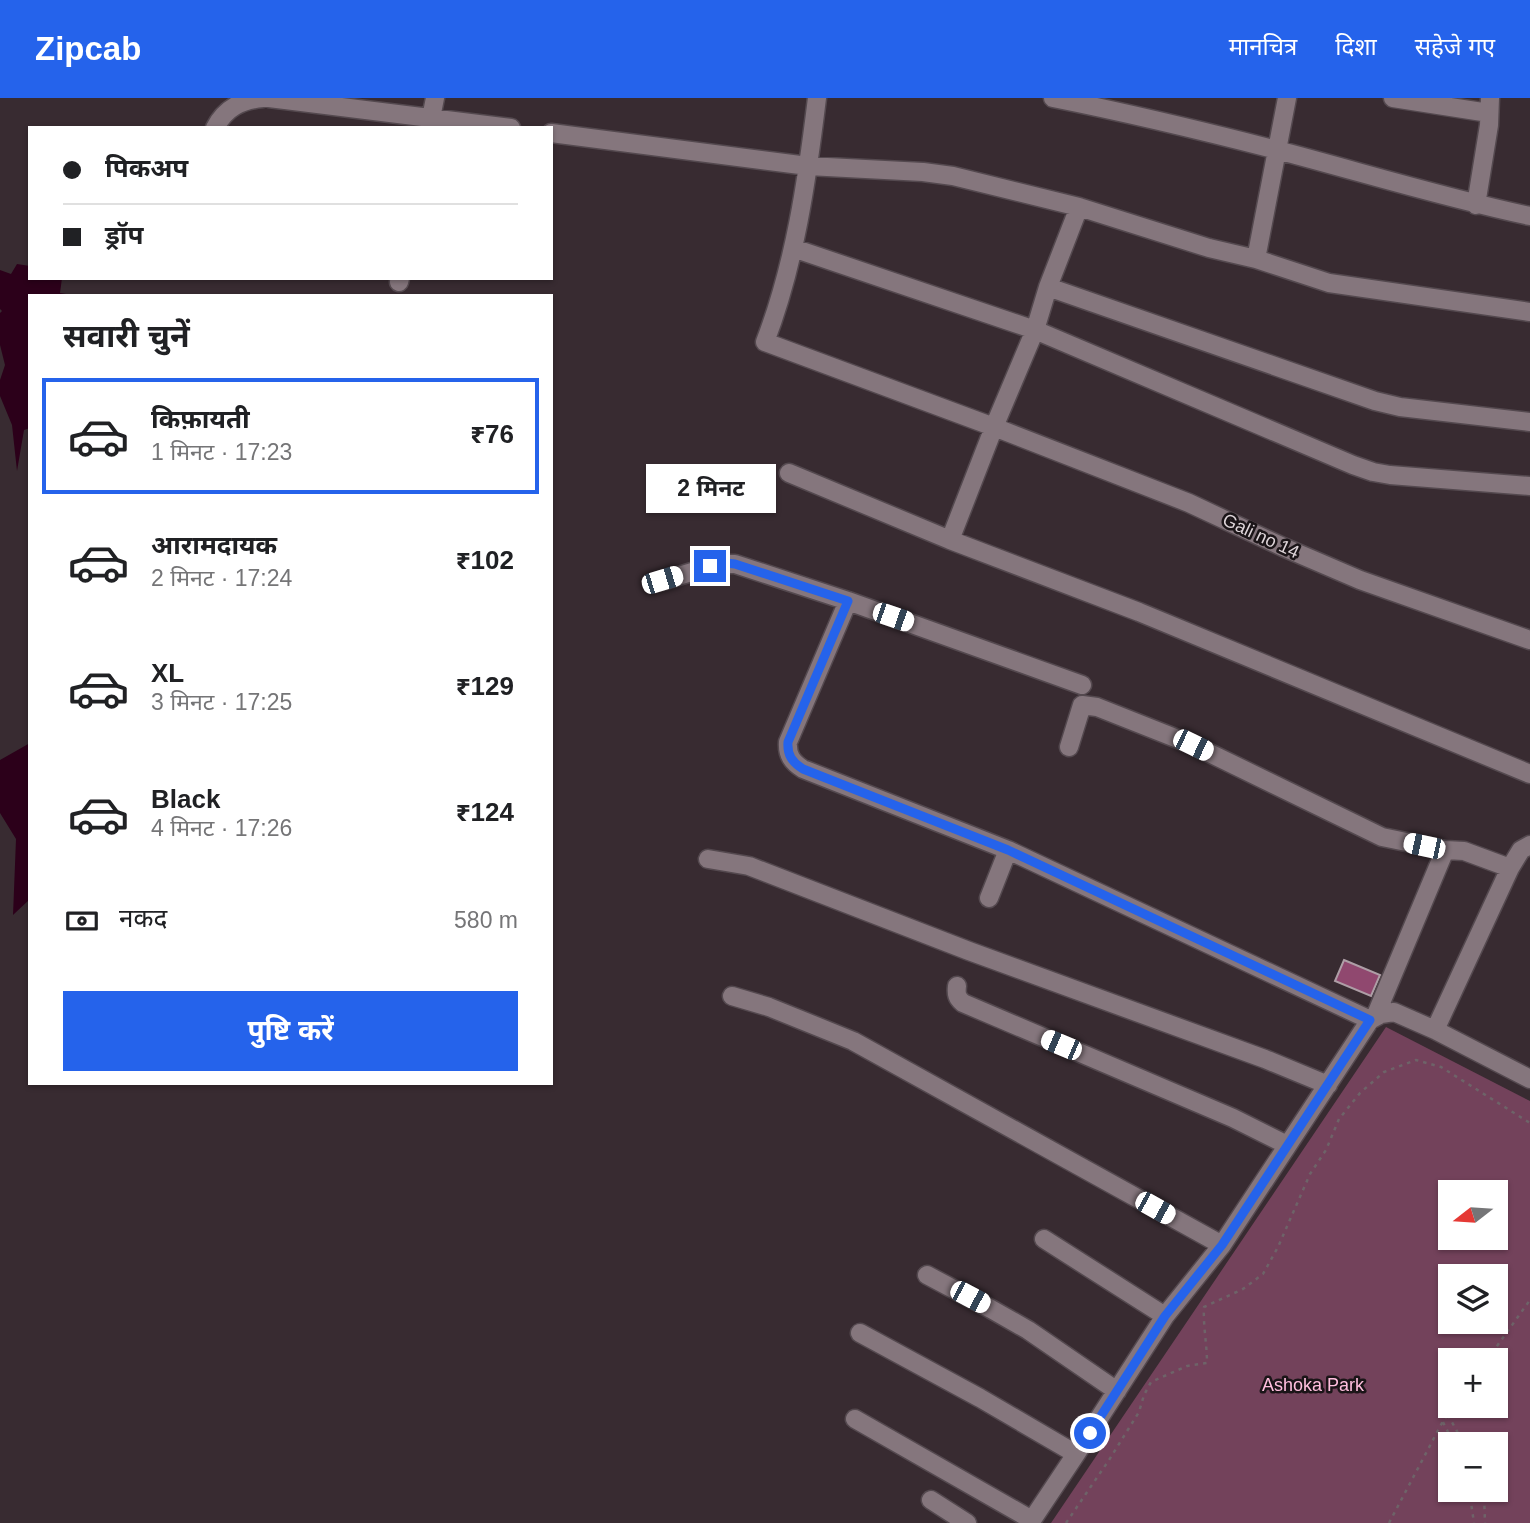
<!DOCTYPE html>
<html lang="hi">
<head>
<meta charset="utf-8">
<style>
	body { margin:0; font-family:Helvetica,"Noto Sans Devanagari",sans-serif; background:#f6f6f6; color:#202124; height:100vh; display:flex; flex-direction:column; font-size:26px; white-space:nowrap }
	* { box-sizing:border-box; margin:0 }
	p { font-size:23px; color:#757577 }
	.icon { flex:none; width:38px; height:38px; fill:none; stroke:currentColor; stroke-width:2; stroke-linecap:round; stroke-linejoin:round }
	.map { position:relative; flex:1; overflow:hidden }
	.sheet { position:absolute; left:28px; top:196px; width:525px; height:791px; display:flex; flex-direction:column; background:#fff; border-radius:0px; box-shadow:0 2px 5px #0004 }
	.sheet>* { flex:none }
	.hud { position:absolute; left:28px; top:28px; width:525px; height:154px; border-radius:0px; box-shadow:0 2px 5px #0004; display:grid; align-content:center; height:154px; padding:0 35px; background:#fff }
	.needle { width:46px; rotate:253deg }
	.fabs { position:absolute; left:1438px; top:1082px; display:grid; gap:14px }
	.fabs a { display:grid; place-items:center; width:70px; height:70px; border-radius:0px; background:#fff; box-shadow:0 2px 5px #0004; font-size:35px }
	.end { position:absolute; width:32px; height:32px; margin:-16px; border:9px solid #2563eb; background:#fff; box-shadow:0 0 0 4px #fff }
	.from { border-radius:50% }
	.bubble { position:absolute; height:49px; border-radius:0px; background:#fff; box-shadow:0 2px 5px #0004; font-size:23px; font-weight:700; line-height:49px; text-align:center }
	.car { position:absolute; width:21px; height:42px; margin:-21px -10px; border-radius:9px; box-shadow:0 0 5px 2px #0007; background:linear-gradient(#fff 24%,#345 0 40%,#fff 0 76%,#345 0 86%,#fff 0) }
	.hud b { display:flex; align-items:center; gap:24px; height:66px; font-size:26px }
	.hud b+b { border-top:2px solid #e0e0e0 }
	.hud i { width:18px; height:18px; background:#202124 }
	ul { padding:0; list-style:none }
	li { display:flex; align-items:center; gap:21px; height:116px; margin:0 14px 10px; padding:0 21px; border:4px solid transparent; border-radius:0px }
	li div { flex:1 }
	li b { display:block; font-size:26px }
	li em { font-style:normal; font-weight:700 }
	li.current { border-color:#2563eb }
	li>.icon { width:63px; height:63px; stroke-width:1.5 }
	h2 { padding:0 35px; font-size:32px; line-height:84px }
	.pay { display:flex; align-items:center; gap:18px; height:77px; padding:0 35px; font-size:26px }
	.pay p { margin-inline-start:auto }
	.button { display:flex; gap:14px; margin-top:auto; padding:14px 35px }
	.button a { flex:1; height:80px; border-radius:0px; background:#2563eb; color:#fff; font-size:28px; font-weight:700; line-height:80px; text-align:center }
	header { display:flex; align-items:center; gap:42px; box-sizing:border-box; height:98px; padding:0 35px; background:#2563eb; color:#fff }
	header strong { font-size:33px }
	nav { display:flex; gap:38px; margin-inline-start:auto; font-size:24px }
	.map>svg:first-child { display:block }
	.green { fill:#73425b; fill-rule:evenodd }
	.water { fill:#2c001a }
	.building { fill:#90486f; stroke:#ae9ea6; stroke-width:2 }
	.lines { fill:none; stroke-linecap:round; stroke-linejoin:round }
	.minor-casing { stroke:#54494f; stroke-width:21 }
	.path { stroke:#6e6368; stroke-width:2.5; stroke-dasharray:3.5 5; stroke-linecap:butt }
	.minor { stroke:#85767d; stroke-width:18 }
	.route { stroke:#2563eb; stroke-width:9 }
	.labels { text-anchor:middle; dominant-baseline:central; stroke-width:5; stroke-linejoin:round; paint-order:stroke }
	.street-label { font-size:18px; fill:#ded5d9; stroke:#1b1518 }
	.park-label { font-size:18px; fill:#ffbfde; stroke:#1b1518 }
</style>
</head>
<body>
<header>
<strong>Zipcab</strong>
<nav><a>मानचित्र</a><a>दिशा</a><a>सहेजे गए</a></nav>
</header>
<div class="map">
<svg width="1530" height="1425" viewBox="0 0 1530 1425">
	<rect width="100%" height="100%" fill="#382b31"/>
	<path class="green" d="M1386,929L1530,1003V1425H1051ZM1451,1094H1496V1139H1451ZM1451,1178H1496V1223H1451ZM1451,1262H1496V1307H1451ZM1451,1346H1496V1391H1451Z"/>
	<path class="water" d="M17,166L30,168V180H62L60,195L78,198H30V330L24,332L17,373L12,327L0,298V282L5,267L0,247V215L2,213L0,211V172L11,176Z
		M30,645V801L13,817L16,741L0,715V662Z"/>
	<path class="building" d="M1344,862L1380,877L1371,898L1335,883Z"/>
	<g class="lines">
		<defs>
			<path id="minor" d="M269,0L511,30
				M817,0C807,82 795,166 765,244L994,329L1189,405L1283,449L1360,482L1530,542
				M1053,0C1128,15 1203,33 1277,52C1361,74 1445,100 1530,118
				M1393,0L1489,15
				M215,30C225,10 241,2 263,0
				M429,30L435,0
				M551,35L808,68L923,74L953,78L1079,109L1209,150L1256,161L1329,185L1530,214
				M1476,107L1489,27L1490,0
				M793,150L1035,232L1353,367L1373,374L1390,377L1530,388
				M1256,161L1287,0
				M399,184L400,180
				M1048,189L1375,303L1400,309L1530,324
				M789,375L950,442L1139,514L1530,676
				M950,442L994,329L1035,232L1048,189L1079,109
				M662,483L718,466H735L848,503L1082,587
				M848,503L788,644C787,657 792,664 803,671L1008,752L1370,922
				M1069,649L1082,607L1097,609L1193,647L1382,739L1445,752L1464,753L1510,770
				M708,761L749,768L969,853L1265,961L1328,987
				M989,800L1008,752
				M957,888C956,896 957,900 963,905L1233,1020L1287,1047
				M732,898L769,909L853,943L1222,1147
				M1375,919L1445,752
				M1435,932L1510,770L1521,752L1530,747
				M1044,1141L1165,1218
				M927,1177L991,1211L1028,1232L1117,1293
				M860,1235L980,1300L1076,1356
				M855,1321L1032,1422
				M931,1402L967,1425
				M1030,1425L1076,1356L1165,1218L1222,1147L1370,922L1381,916L1394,914L1435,932L1530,981"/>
		</defs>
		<use href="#minor" class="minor-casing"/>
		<path class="path" d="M1487,1262L1530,1202
			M1448,1317L1464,1346
			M1443,1324L1454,1346
			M1469,1391L1474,1425
			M1482,1391L1484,1396L1485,1425
			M1066,1425L1109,1362L1139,1314L1144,1297L1151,1284L1187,1268L1207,1265C1207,1246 1203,1228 1204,1209L1243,1191L1263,1176L1278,1149L1310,1076L1326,1052L1339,1021L1360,995L1384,974L1416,962L1441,969L1530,1025
			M1389,1425L1443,1323L1455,1307"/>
		<use href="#minor" class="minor"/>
	</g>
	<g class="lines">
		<path class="route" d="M710,468L726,465L735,466L848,503L788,644C787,657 792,664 803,671L1008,752L1370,922L1222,1147L1165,1218L1090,1335"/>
	</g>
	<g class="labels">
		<g class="street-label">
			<text transform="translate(1261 438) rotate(25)">Gali no 14</text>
		</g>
		<g class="park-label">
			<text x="1313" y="1287">Ashoka Park</text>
		</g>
	</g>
</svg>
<div class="fabs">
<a><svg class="needle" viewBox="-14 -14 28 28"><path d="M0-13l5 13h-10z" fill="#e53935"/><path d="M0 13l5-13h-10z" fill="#757577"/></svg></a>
<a><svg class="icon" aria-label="layers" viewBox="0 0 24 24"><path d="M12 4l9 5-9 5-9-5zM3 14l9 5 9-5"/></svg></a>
<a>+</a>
<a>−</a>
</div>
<i class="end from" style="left:1090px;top:1335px"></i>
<i class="end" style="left:710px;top:468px"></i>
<div class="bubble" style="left:646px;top:366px;width:130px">2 मिनट</div>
<i class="car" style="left:662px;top:482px;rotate:73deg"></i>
<i class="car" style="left:893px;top:519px;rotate:109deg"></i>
<i class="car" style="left:1193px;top:647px;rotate:116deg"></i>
<i class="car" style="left:1424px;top:748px;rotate:282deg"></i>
<i class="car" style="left:1061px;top:947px;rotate:293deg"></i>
<i class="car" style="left:1155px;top:1110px;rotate:119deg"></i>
<i class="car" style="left:970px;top:1199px;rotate:118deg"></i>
<div class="hud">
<b><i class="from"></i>पिकअप</b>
<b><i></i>ड्रॉप</b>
</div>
<section class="sheet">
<h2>सवारी चुनें</h2>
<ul>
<li class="current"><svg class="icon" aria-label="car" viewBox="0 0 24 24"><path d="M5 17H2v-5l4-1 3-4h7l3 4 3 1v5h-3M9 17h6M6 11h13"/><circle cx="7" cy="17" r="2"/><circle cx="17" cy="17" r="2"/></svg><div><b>किफ़ायती</b><p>1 मिनट · 17:23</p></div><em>₹76</em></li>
<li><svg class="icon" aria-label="car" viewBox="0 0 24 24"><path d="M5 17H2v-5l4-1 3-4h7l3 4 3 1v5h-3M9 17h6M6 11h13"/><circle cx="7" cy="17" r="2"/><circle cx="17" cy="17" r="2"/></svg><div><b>आरामदायक</b><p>2 मिनट · 17:24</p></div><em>₹102</em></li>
<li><svg class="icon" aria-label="car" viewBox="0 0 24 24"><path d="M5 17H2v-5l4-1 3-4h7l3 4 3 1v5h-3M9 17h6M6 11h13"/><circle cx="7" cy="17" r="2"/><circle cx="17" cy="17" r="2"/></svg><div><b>XL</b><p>3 मिनट · 17:25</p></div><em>₹129</em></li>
<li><svg class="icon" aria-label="car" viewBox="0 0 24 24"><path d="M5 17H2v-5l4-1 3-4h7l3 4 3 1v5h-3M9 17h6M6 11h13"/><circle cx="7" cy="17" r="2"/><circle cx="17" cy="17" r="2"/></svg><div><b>Black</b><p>4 मिनट · 17:26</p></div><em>₹124</em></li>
</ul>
<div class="pay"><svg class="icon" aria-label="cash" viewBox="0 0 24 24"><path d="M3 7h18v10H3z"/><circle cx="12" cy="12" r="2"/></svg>नकद<p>580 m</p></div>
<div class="button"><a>पुष्टि करें</a></div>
</section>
</div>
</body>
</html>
